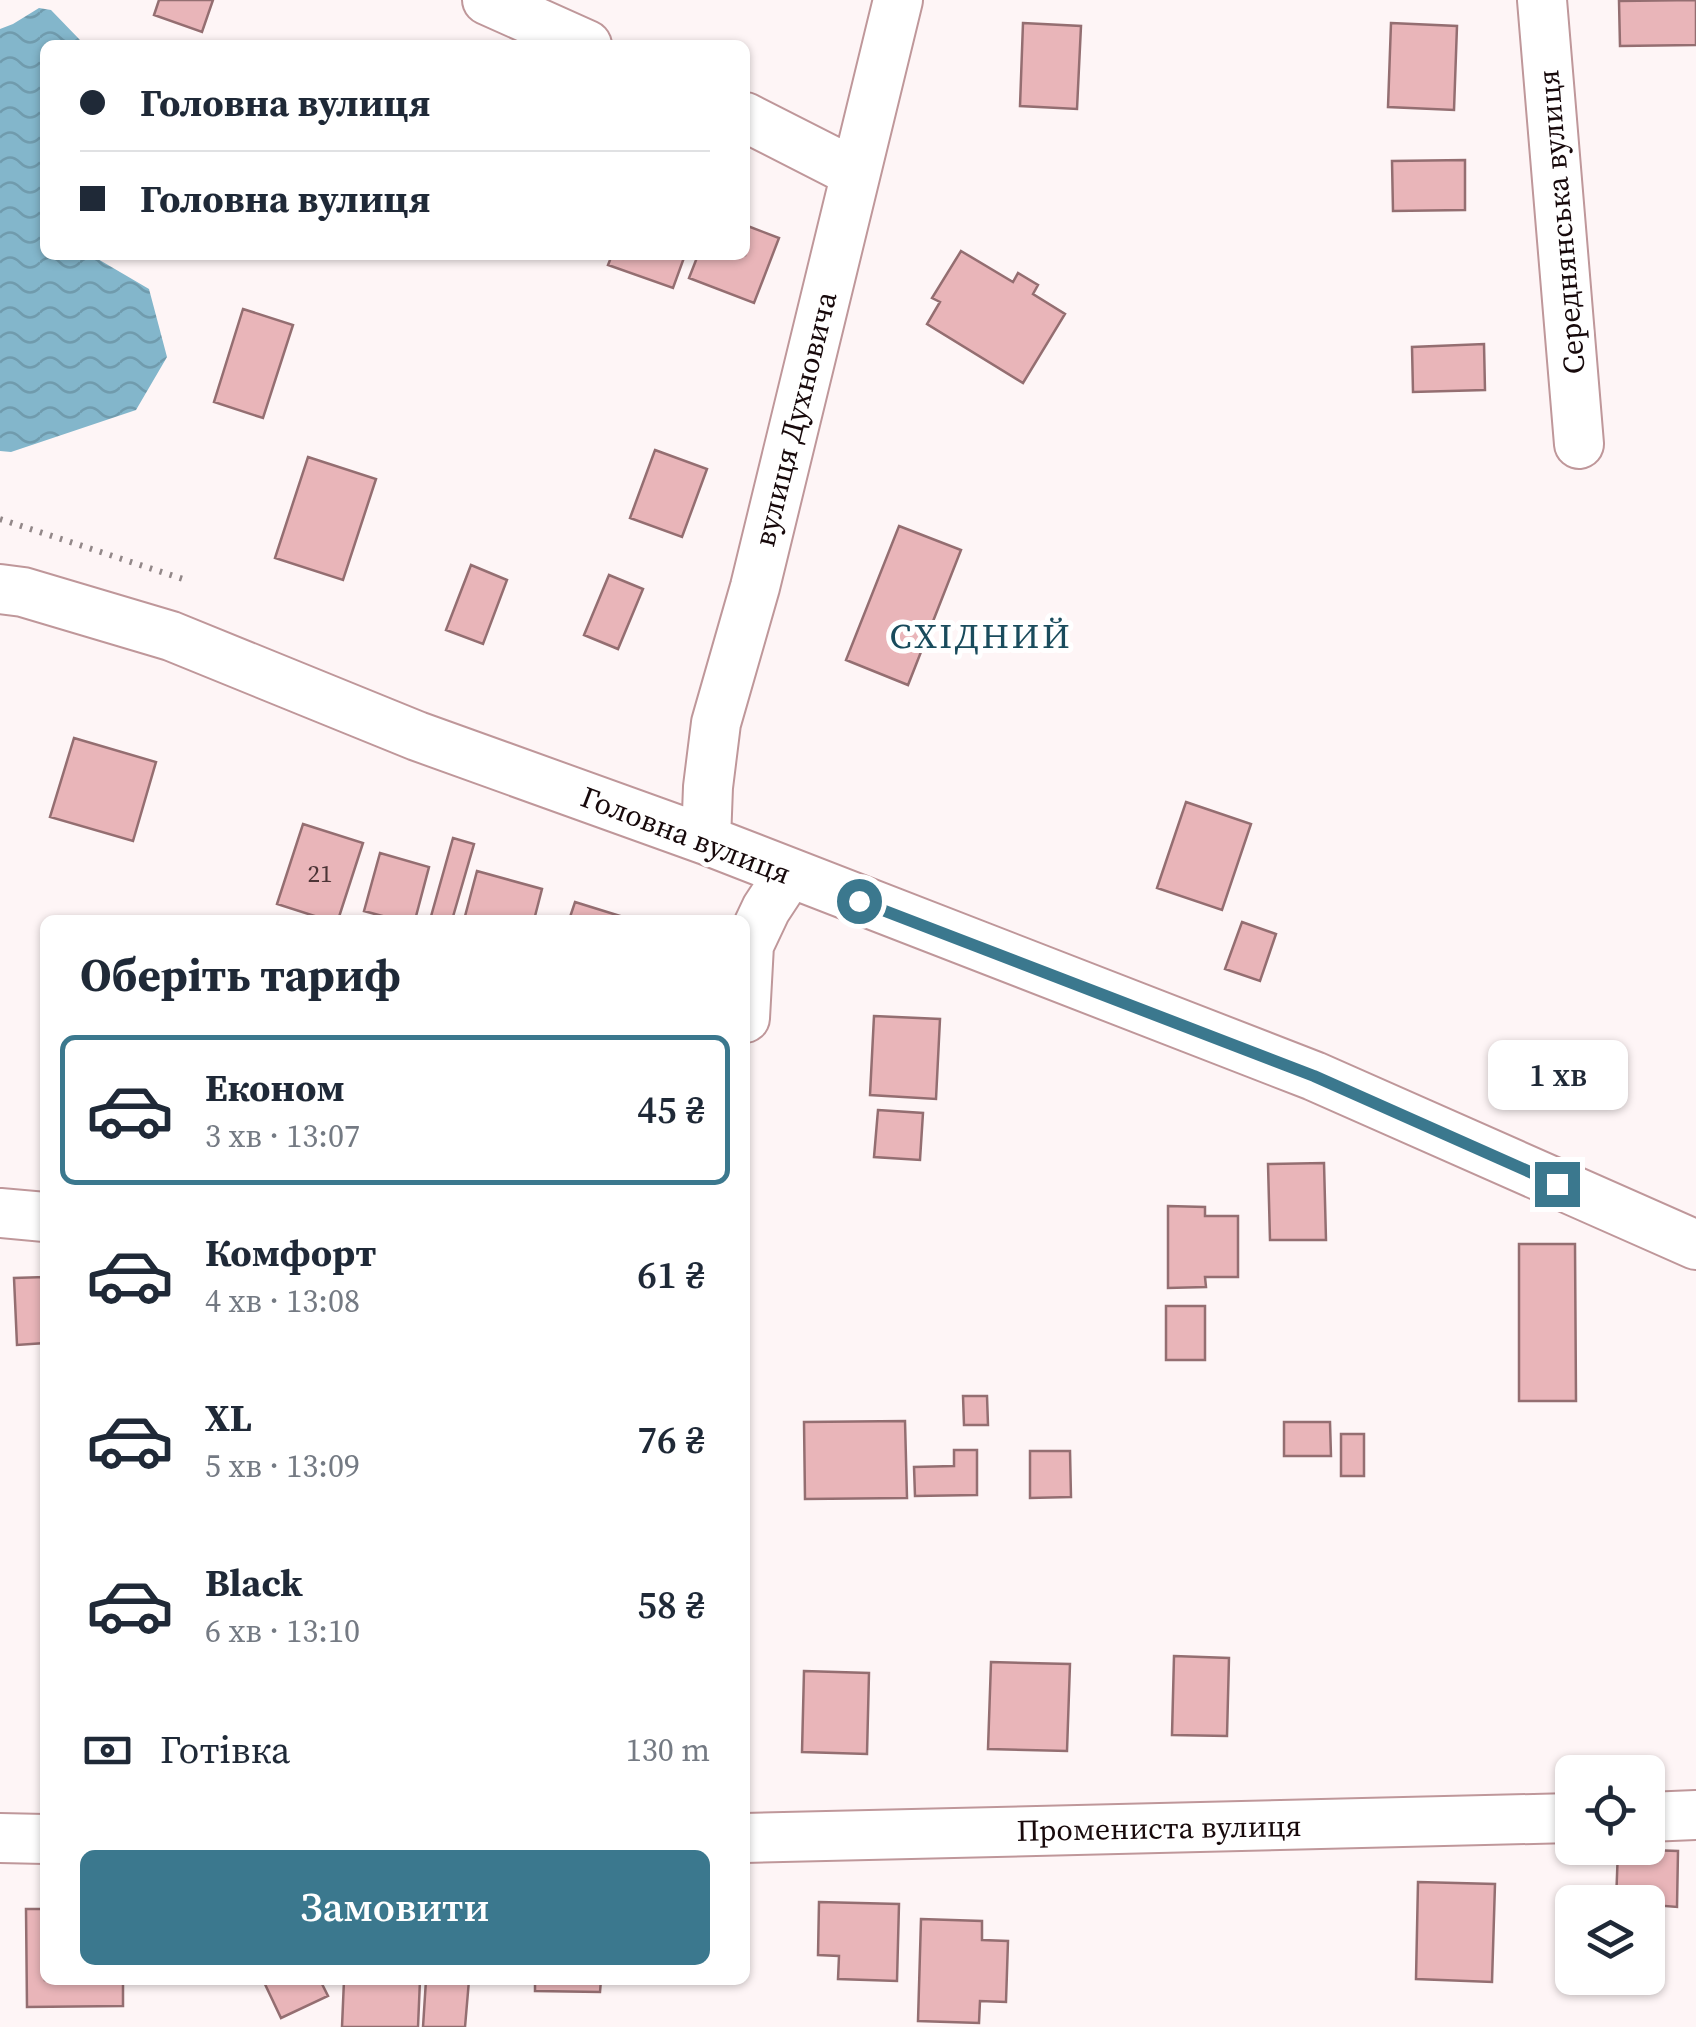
<!DOCTYPE html>
<html lang="uk">
<head>
<meta charset="utf-8">
<style>
	body { margin:0; font-family:"Source Serif 4",serif; background:#f6f6f7; color:#1f2937; height:100vh; display:flex; flex-direction:column; font-size:38px; white-space:nowrap }
	* { box-sizing:border-box; margin:0 }
	p { font-size:32px; color:#747a83 }
	.icon { flex:none; width:55px; height:55px; fill:none; stroke:currentColor; stroke-width:2; stroke-linecap:round; stroke-linejoin:round }
	.map { position:relative; flex:1; overflow:hidden }
	.panel { position:absolute; left:40px; top:915px; width:710px; height:1070px; display:flex; flex-direction:column; background:#fff; border-radius:15px; box-shadow:0 2px 8px #0004 }
	.panel>* { flex:none }
	.banner { position:absolute; left:40px; top:40px; width:710px; height:220px; border-radius:15px; box-shadow:0 2px 8px #0004; display:grid; align-content:center; height:220px; padding:0 40px; background:#fff }
	.fabs { position:absolute; left:1555px; top:1755px; display:grid; gap:20px }
	.fabs a { display:grid; place-items:center; width:110px; height:110px; border-radius:15px; background:#fff; box-shadow:0 2px 8px #0004; font-size:50px }
	.end { position:absolute; width:45px; height:45px; margin:-22px; border:12px solid #3b788e; background:#fff; box-shadow:0 0 0 5px #fff }
	.from { border-radius:50% }
	.bubble { position:absolute; height:70px; border-radius:15px; background:#fff; box-shadow:0 2px 8px #0004; font-size:32px; font-weight:600; line-height:70px; text-align:center }
	.banner b { display:flex; align-items:center; gap:35px; height:95px; font-size:38px }
	.banner b+b { border-top:2px solid #e0e1e3 }
	.banner i { width:25px; height:25px; background:#1f2937 }
	ul { padding:0; list-style:none }
	li { display:flex; align-items:center; gap:30px; height:150px; margin:0 20px 15px; padding:0 20px; border:5px solid transparent; border-radius:15px }
	li div { flex:1 }
	li b { display:block; font-size:38px }
	li em { font-style:normal; font-weight:600 }
	li.selected { border-color:#3b788e }
	li>.icon { width:90px; height:90px; stroke-width:1.5 }
	h2 { padding:0 40px; font-size:45px; line-height:120px }
	.pay { display:flex; align-items:center; gap:25px; height:110px; padding:0 40px; font-size:38px }
	.pay p { margin-inline-start:auto }
	.action { display:flex; gap:20px; margin-top:auto; padding:20px 40px }
	.action a { flex:1; height:115px; border-radius:15px; background:#3b788e; color:#fff; font-size:40px; font-weight:600; line-height:115px; text-align:center }
	.map>svg:first-child { display:block }
	.water { fill:url(#water-waves) }
	.building { fill:#e9b5b9; stroke:#946e71; stroke-width:2.5 }
	.lines { fill:none; stroke-linecap:round; stroke-linejoin:round }
	.minor-casing { stroke:#bf979a; stroke-width:52 }
	.path { stroke:#928788; stroke-width:6; stroke-dasharray:2.5 8; stroke-linecap:butt }
	.minor { stroke:#fff; stroke-width:48 }
	.route { stroke:#3b788e; stroke-width:12 }
	.labels { text-anchor:middle; dominant-baseline:central; stroke-width:10; stroke-linejoin:round; paint-order:stroke }
	.number-label { font-size:25px; fill:#4c3436 }
	.street-label { font-size:30px; fill:#17090b; stroke:#fff }
	.quarter-label { font-size:35px; letter-spacing:2.5px; fill:#194b5c; stroke:#fff }
</style>
</head>
<body>
<div class="map">
<svg width="1696" height="2027" viewBox="0 0 1696 2027">
	<defs>
		<pattern id="water-waves" width="16" height="10" patternUnits="userSpaceOnUse" patternTransform="scale(2.5)"><rect width="16" height="10" fill="#83b6cb"/><path d="M0 5q4-4 8 0t8 0" fill="none" stroke="#709bad"/></pattern>
	</defs>
	<rect width="100%" height="100%" fill="#fef5f6"/>
	<path class="water" d="M39,8L51,10L80,40L81,45H45V255H91L149,289L167,357L136,410L11,452L0,451V29L13,24Z"/>
	<path class="building" d="M159,0H213L202,32L154,15Z
		M1696,0V45L1620,46L1619,1Z
		M1023,23L1081,26L1077,109L1020,106Z
		M1391,23L1457,26L1454,110L1388,107Z
		M1465,160V210L1393,211L1392,161Z
		M745,225L779,238L754,303L689,278L698,255H745Z
		M961,251L1013,282L1018,273L1038,285L1033,294L1065,314L1023,383L927,324L940,302L932,298Z
		M612,255H685L673,288L608,265Z
		M243,309L293,325L263,418L214,402Z
		M1484,344L1485,390L1413,392L1412,347Z
		M655,450L707,469L682,537L630,518Z
		M308,457L376,479L343,580L275,558Z
		M899,526L961,550L908,685L846,660Z
		M471,565L507,580L483,644L446,630Z
		M609,575L643,589L618,649L584,635Z
		M74,738L156,762L133,841L50,817Z
		M1186,802L1251,824L1222,910L1157,888Z
		M303,824L363,843L338,920H327L277,904Z
		M453,838L474,844L452,920H430Z
		M380,853L429,867L415,920H397L364,911Z
		M477,871L542,889L534,920H464Z
		M575,902L633,920H569Z
		M1242,922L1276,934L1260,981L1225,969Z
		M874,1016L940,1019L936,1099L870,1095Z
		M878,1110L923,1113L920,1160L874,1157Z
		M1324,1163L1326,1240H1270L1268,1164Z
		M1168,1206L1205,1207V1216H1238V1277H1205L1206,1287L1168,1288Z
		M1519,1244H1575L1576,1401H1519Z
		M45,1277V1343L17,1345L14,1278Z
		M1166,1306H1205V1360H1166Z
		M963,1396H987L988,1425H964Z
		M905,1421L907,1498L805,1499L804,1422Z
		M1284,1422H1330L1331,1456H1284Z
		M1341,1434H1364V1476H1341Z
		M954,1450H977V1495L915,1496L914,1467L954,1466Z
		M1030,1451H1070L1071,1497L1030,1498Z
		M1174,1656L1229,1658L1227,1736L1172,1735Z
		M991,1662L1070,1664L1067,1751L988,1749Z
		M804,1671L869,1673L867,1754L802,1752Z
		M1618,1849L1678,1851L1677,1907L1616,1902Z
		M1418,1882L1495,1884L1492,1982L1416,1979Z
		M819,1902L899,1904L897,1981L838,1979L839,1956L818,1955Z
		M26,1909H45V1980H123V2006L27,2007Z
		M921,1919L982,1921V1940L1008,1941L1006,2002L980,2001L979,2023L918,2021Z
		M263,1980H320L328,1996L281,2018Z
		M344,1980H420L418,2027H342Z
		M426,1980H469L465,2027H423Z
		M535,1980H601L600,1992L535,1991Z"/>
	<g class="lines">
		<defs>
			<path id="minor" d="M487,0L587,45
				M1542,0L1579,444
				M745,117L855,173
				M0,589L23,592L171,636L417,736L706,840L1314,1076L1696,1245
				M706,840L708,787L716,723L755,587L898,0
				M745,1018L749,945L766,909L789,874
				M0,1213L45,1217
				M1648,1817L1696,1815
				M0,1838L45,1839
				M745,1838L1572,1818"/>
		</defs>
		<use href="#minor" class="minor-casing"/>
		<path class="path" d="M0,519L186,580"/>
		<use href="#minor" class="minor"/>
	</g>
	<g class="lines">
		<path class="route" d="M859,901L1314,1076L1557,1184"/>
	</g>
	<g class="labels">
		<g class="number-label">
			<text x="320" y="873">21</text>
		</g>
		<g class="street-label">
			<text transform="translate(1561 222) rotate(-95)">Середнянська вулиця</text>
			<text transform="translate(795 419) rotate(-76)">вулиця Духновича</text>
			<text transform="translate(686 835) rotate(21)">Головна вулиця</text>
			<text transform="translate(1159 1828) rotate(-1)">Промениста вулиця</text>
		</g>
		<g class="quarter-label">
			<text x="981" y="636">СХІДНИЙ</text>
		</g>
	</g>
</svg>
<div class="fabs">
<a><svg class="icon" aria-label="locate" viewBox="0 0 24 24"><circle cx="12" cy="12" r="6"/><path d="M12 2v4M12 18v4M2 12h4M18 12h4"/></svg></a>
<a><svg class="icon" aria-label="layers" viewBox="0 0 24 24"><path d="M12 4l9 5-9 5-9-5zM3 14l9 5 9-5"/></svg></a>
</div>
<i class="end from" style="left:859px;top:901px"></i>
<i class="end" style="left:1557px;top:1184px"></i>
<div class="bubble" style="left:1488px;top:1040px;width:140px">1 хв</div>
<div class="banner">
<b><i class="from"></i>Головна вулиця</b>
<b><i></i>Головна вулиця</b>
</div>
<section class="panel">
<h2>Оберіть тариф</h2>
<ul>
<li class="selected"><svg class="icon" aria-label="car" viewBox="0 0 24 24"><path d="M5 17H2v-5l4-1 3-4h7l3 4 3 1v5h-3M9 17h6M6 11h13"/><circle cx="7" cy="17" r="2"/><circle cx="17" cy="17" r="2"/></svg><div><b>Економ</b><p>3 хв · 13:07</p></div><em>45 ₴</em></li>
<li><svg class="icon" aria-label="car" viewBox="0 0 24 24"><path d="M5 17H2v-5l4-1 3-4h7l3 4 3 1v5h-3M9 17h6M6 11h13"/><circle cx="7" cy="17" r="2"/><circle cx="17" cy="17" r="2"/></svg><div><b>Комфорт</b><p>4 хв · 13:08</p></div><em>61 ₴</em></li>
<li><svg class="icon" aria-label="car" viewBox="0 0 24 24"><path d="M5 17H2v-5l4-1 3-4h7l3 4 3 1v5h-3M9 17h6M6 11h13"/><circle cx="7" cy="17" r="2"/><circle cx="17" cy="17" r="2"/></svg><div><b>XL</b><p>5 хв · 13:09</p></div><em>76 ₴</em></li>
<li><svg class="icon" aria-label="car" viewBox="0 0 24 24"><path d="M5 17H2v-5l4-1 3-4h7l3 4 3 1v5h-3M9 17h6M6 11h13"/><circle cx="7" cy="17" r="2"/><circle cx="17" cy="17" r="2"/></svg><div><b>Black</b><p>6 хв · 13:10</p></div><em>58 ₴</em></li>
</ul>
<div class="pay"><svg class="icon" aria-label="cash" viewBox="0 0 24 24"><path d="M3 7h18v10H3z"/><circle cx="12" cy="12" r="2"/></svg>Готівка<p>130 m</p></div>
<div class="action"><a>Замовити</a></div>
</section>
</div>
</body>
</html>
